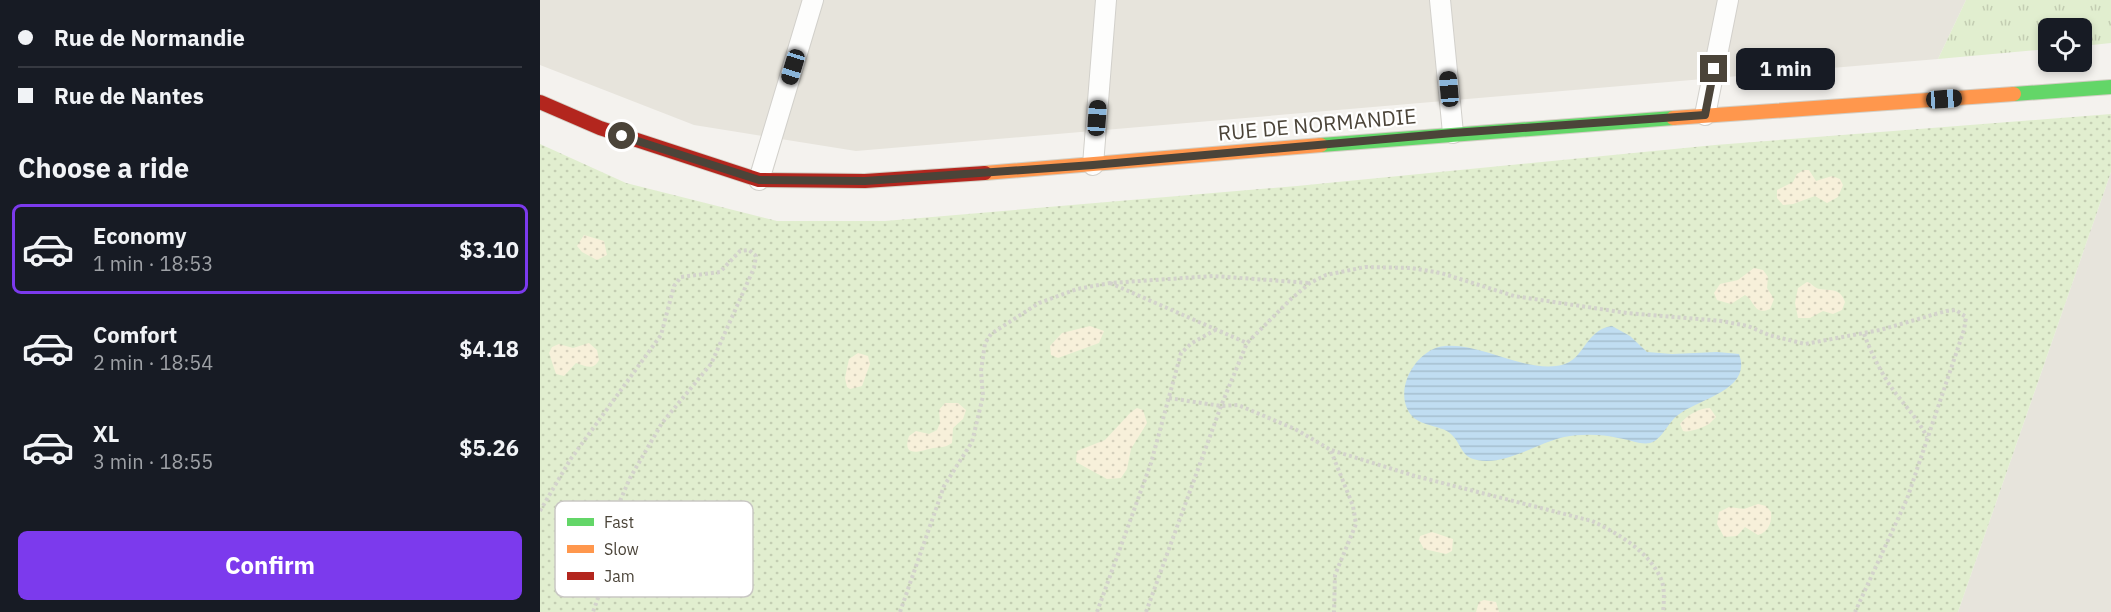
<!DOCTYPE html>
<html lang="en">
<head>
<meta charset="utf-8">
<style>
	body { margin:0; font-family:"IBM Plex Sans",sans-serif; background:#20242c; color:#f1f3f6; height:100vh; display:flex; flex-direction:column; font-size:22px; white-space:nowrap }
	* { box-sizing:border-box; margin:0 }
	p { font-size:20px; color:#9ea1a6 }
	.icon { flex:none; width:33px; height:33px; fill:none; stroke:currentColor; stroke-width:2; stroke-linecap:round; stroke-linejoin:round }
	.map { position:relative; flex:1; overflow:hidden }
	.sheet { display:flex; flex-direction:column; background:#171b24; width:540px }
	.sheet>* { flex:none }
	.hud { display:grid; align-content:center; height:132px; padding:0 18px; background:#171b24 }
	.buttons { position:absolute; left:1498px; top:18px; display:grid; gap:12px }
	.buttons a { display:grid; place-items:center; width:54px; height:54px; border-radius:9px; background:#171b24; box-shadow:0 3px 9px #0003; font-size:30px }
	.end { position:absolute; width:27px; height:27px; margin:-14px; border:8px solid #4b4439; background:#fff; box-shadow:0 0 0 3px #fff }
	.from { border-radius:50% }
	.bubble { position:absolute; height:42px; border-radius:9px; background:#171b24; box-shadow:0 3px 9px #0003; font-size:20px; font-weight:700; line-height:42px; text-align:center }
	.car { position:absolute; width:18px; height:36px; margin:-18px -9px; border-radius:8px; box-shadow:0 0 4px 2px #0007; background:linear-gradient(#222 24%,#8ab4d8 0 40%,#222 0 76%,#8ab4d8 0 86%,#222 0) }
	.hud b { display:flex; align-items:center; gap:21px; height:57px; font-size:22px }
	.hud b+b { border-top:2px solid #363941 }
	.hud i { width:15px; height:15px; background:#f1f3f6 }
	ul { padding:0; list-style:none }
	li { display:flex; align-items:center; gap:18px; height:90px; margin:0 12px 9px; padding:0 6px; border:3px solid transparent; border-radius:9px }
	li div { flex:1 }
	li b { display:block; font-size:22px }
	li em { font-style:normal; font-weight:700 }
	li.selected { border-color:#7c3aed }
	li>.icon { width:54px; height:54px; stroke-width:1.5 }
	h2 { padding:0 18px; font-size:27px; line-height:72px }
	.button { display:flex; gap:12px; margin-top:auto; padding:12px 18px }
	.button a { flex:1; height:69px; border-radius:9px; background:#7c3aed; color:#fff; font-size:24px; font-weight:700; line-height:69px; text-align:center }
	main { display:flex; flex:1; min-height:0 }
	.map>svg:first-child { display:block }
	.residential { fill:#e7e4dc }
	.grass { fill:url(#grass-dots) }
	.sand { fill:url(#sand-dots) }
	.park { fill:url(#park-tufts) }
	.water { fill:url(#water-rules) }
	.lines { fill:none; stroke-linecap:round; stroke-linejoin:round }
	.street-casing { stroke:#d2d0cb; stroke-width:22 }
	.fast-casing { stroke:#d3cfc5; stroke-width:16 }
	.slow-casing { stroke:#d3cfc5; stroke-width:16 }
	.jam-casing { stroke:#d3cfc5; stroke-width:16 }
	.path { stroke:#d3d2cc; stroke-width:4; stroke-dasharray:3 3; stroke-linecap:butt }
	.street { stroke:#fdfdfc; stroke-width:20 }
	.fast { stroke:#63d668; stroke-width:14 }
	.slow { stroke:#ff974d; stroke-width:14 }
	.jam { stroke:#b3261e; stroke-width:14 }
	.route { stroke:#4b4439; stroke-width:8 }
	.labels { text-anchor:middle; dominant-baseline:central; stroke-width:4.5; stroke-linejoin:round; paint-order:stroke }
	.street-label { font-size:21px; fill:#4b4439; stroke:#fff }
	.key { fill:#fff; stroke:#c9c7c4; stroke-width:1.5 }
	.key-label { font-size:16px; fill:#4b4439 }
</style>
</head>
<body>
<main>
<section class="sheet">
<div class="hud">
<b><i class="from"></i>Rue de Normandie</b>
<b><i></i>Rue de Nantes</b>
</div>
<h2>Choose a ride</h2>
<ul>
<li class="selected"><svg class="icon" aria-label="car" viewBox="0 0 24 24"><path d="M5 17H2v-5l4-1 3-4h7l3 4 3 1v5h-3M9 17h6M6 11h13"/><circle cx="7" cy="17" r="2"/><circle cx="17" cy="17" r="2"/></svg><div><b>Economy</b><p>1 min · 18:53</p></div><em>$3.10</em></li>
<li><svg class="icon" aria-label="car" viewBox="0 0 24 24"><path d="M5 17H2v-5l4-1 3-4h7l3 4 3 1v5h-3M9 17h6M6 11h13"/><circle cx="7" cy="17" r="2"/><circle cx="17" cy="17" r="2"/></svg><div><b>Comfort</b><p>2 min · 18:54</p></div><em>$4.18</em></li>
<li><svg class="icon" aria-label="car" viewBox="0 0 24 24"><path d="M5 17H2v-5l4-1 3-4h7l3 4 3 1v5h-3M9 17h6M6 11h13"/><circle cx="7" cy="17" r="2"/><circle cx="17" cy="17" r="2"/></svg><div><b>XL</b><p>3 min · 18:55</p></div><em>$5.26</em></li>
</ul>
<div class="button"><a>Confirm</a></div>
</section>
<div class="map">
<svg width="1571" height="612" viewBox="0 0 1571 612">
	<defs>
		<pattern id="grass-dots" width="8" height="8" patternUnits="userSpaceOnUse" patternTransform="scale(1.5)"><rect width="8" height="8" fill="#e1eecf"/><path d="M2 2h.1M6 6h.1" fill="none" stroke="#c3cdb2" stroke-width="1.8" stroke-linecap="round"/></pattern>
		<pattern id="sand-dots" width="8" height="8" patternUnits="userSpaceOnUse" patternTransform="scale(1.5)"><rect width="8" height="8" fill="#f7f0da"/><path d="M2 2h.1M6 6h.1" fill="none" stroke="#d5cfbc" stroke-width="1.8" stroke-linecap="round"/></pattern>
		<pattern id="park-tufts" width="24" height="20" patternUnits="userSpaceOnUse" patternTransform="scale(1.5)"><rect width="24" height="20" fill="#e1eecf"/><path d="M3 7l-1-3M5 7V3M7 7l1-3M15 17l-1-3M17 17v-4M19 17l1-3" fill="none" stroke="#c3cdb2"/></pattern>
		<pattern id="water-rules" width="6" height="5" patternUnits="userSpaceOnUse" patternTransform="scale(1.5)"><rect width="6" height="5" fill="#c0ddf1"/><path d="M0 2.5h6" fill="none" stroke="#a6bfcf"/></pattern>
	</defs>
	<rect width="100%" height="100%" fill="#f4f2ee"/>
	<path class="residential" d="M0,0H1426L1398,59L316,151L154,125L0,65Z
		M1571,172V612H1418Z"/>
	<path class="grass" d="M1571,114V172L1418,612H0V144L86,183L237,221H345L757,186L1175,145Z"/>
	<path class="sand" d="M1264,170H1269L1276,181L1292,176L1300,179L1303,185L1298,197L1287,203L1275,196L1253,204L1243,205L1237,198V190L1253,182L1257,174Z
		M44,235L64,241L67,255L57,260L42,252L37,246Z
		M1214,268L1223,270L1228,277L1227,288L1234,299L1230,309C1214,316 1215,301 1205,295L1191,304L1177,300L1174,293L1180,284L1198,280Z
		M1267,282C1272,283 1275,289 1280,289C1292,291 1300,288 1305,302L1302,310L1293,314L1283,311L1270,318H1258L1255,303L1258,288Z
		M550,326L564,331L559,343L518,358L511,355L510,346L522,333Z
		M49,343L57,350L59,360C53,371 46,366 36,363L24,376L16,374L9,353L12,347L19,344L33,348Z
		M318,353L328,356L330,364L322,386L310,389L307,387L305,378L309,359Z
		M405,403H418L426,410L423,419L413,428L412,443C405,448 400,447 393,448C383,450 361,460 369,436L376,431L389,434L397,430L400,423L399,410Z
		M597,408L603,410L607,423L591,449L587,469L581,478L567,479L536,462L537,451L565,440L591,412Z
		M1170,408L1176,417L1169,424C1164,427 1149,433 1143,431L1140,424C1147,415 1159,408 1170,408Z
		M1218,504L1226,506L1231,512C1232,522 1229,532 1218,535L1205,527L1197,536L1184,537L1177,524L1179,512L1189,507L1204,509Z
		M892,532L913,539L912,551L906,554L884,549L879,540L880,536Z
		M944,600L956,602L959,612H936L939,602Z"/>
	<path class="park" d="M1426,0H1571V43L1542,46V28H1509V49L1398,59Z"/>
	<path class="water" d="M1072,326L1090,336L1107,352L1132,354L1177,352L1199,354C1213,390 1158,399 1138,415C1128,422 1122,440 1110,443C1100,445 1088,439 1078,438C1061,434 1041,434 1024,437C997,443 965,466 937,460C921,457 922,445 912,435C903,425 882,427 872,416C851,392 876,348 905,346C940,343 980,370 1016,366C1045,364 1043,330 1072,326Z"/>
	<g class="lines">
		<defs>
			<path id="street" d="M900,0L913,133
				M1165,115L1188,0
				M553,165L566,0
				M219,180L273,0"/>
			<path id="fast" d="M1474,94L1571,87
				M781,145L1133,118"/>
			<path id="slow" d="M1133,118L1474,94
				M445,173L781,145"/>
			<path id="jam" d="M0,102L60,128L219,180L325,181L445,173"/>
		</defs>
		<use href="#street" class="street-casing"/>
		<use href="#fast" class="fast-casing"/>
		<use href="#slow" class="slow-casing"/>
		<use href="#jam" class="jam-casing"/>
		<path class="path" d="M570,283L707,343
			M1324,334C1332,355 1343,377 1357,395C1368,409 1379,421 1387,437
			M629,398L681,406L698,405L755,429L791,450L875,476L1052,521C1077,533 1109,551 1121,579C1125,588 1124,602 1123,612
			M791,451L813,506L816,524L795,575L794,612
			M0,511L30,460L121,335L134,286L141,277L180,272L200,251L209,250L216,256L214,268L171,364L122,423L90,478L80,501L63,584L53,612
			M360,612L404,486L432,442L443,396L441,371L445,343L451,334L499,303L537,289L570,283L673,276L770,283
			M557,612L611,463L641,353L652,343L677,329
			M606,612L681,406L707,343L751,299L770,283L786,275L825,267L871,268L901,273L974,296L1087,313L1181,321L1208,326L1229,335L1265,344L1340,330L1406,311L1416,310L1426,317L1424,330L1367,499L1315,612"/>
		<use href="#street" class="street"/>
		<use href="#fast" class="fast"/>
		<use href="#slow" class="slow"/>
		<use href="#jam" class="jam"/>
	</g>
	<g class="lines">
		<path class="route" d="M82,136L219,180L325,181L553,165L913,133L1165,115L1174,69"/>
	</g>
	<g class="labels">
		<g class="street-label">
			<text transform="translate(777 124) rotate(-5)">RUE DE NORMANDIE</text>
		</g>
	</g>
	<rect x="15" y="501" width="198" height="96" rx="9" class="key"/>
	<rect x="27" y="518" width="27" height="8" fill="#63d668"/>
	<rect x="27" y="545" width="27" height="8" fill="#ff974d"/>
	<rect x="27" y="572" width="27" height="8" fill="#b3261e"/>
	<g class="key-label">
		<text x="64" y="528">Fast</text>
		<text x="64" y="555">Slow</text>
		<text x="64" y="582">Jam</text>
	</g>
</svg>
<div class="buttons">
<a><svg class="icon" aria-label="locate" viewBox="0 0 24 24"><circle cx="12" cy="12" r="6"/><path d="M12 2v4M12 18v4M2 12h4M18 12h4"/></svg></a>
</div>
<i class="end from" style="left:82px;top:136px"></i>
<i class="end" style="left:1174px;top:69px"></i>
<div class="bubble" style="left:1196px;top:48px;width:99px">1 min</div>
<i class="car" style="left:253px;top:67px;rotate:197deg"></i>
<i class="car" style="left:909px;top:89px;rotate:355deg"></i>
<i class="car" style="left:1404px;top:99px;rotate:86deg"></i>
<i class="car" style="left:557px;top:118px;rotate:4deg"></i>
</div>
</main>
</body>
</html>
